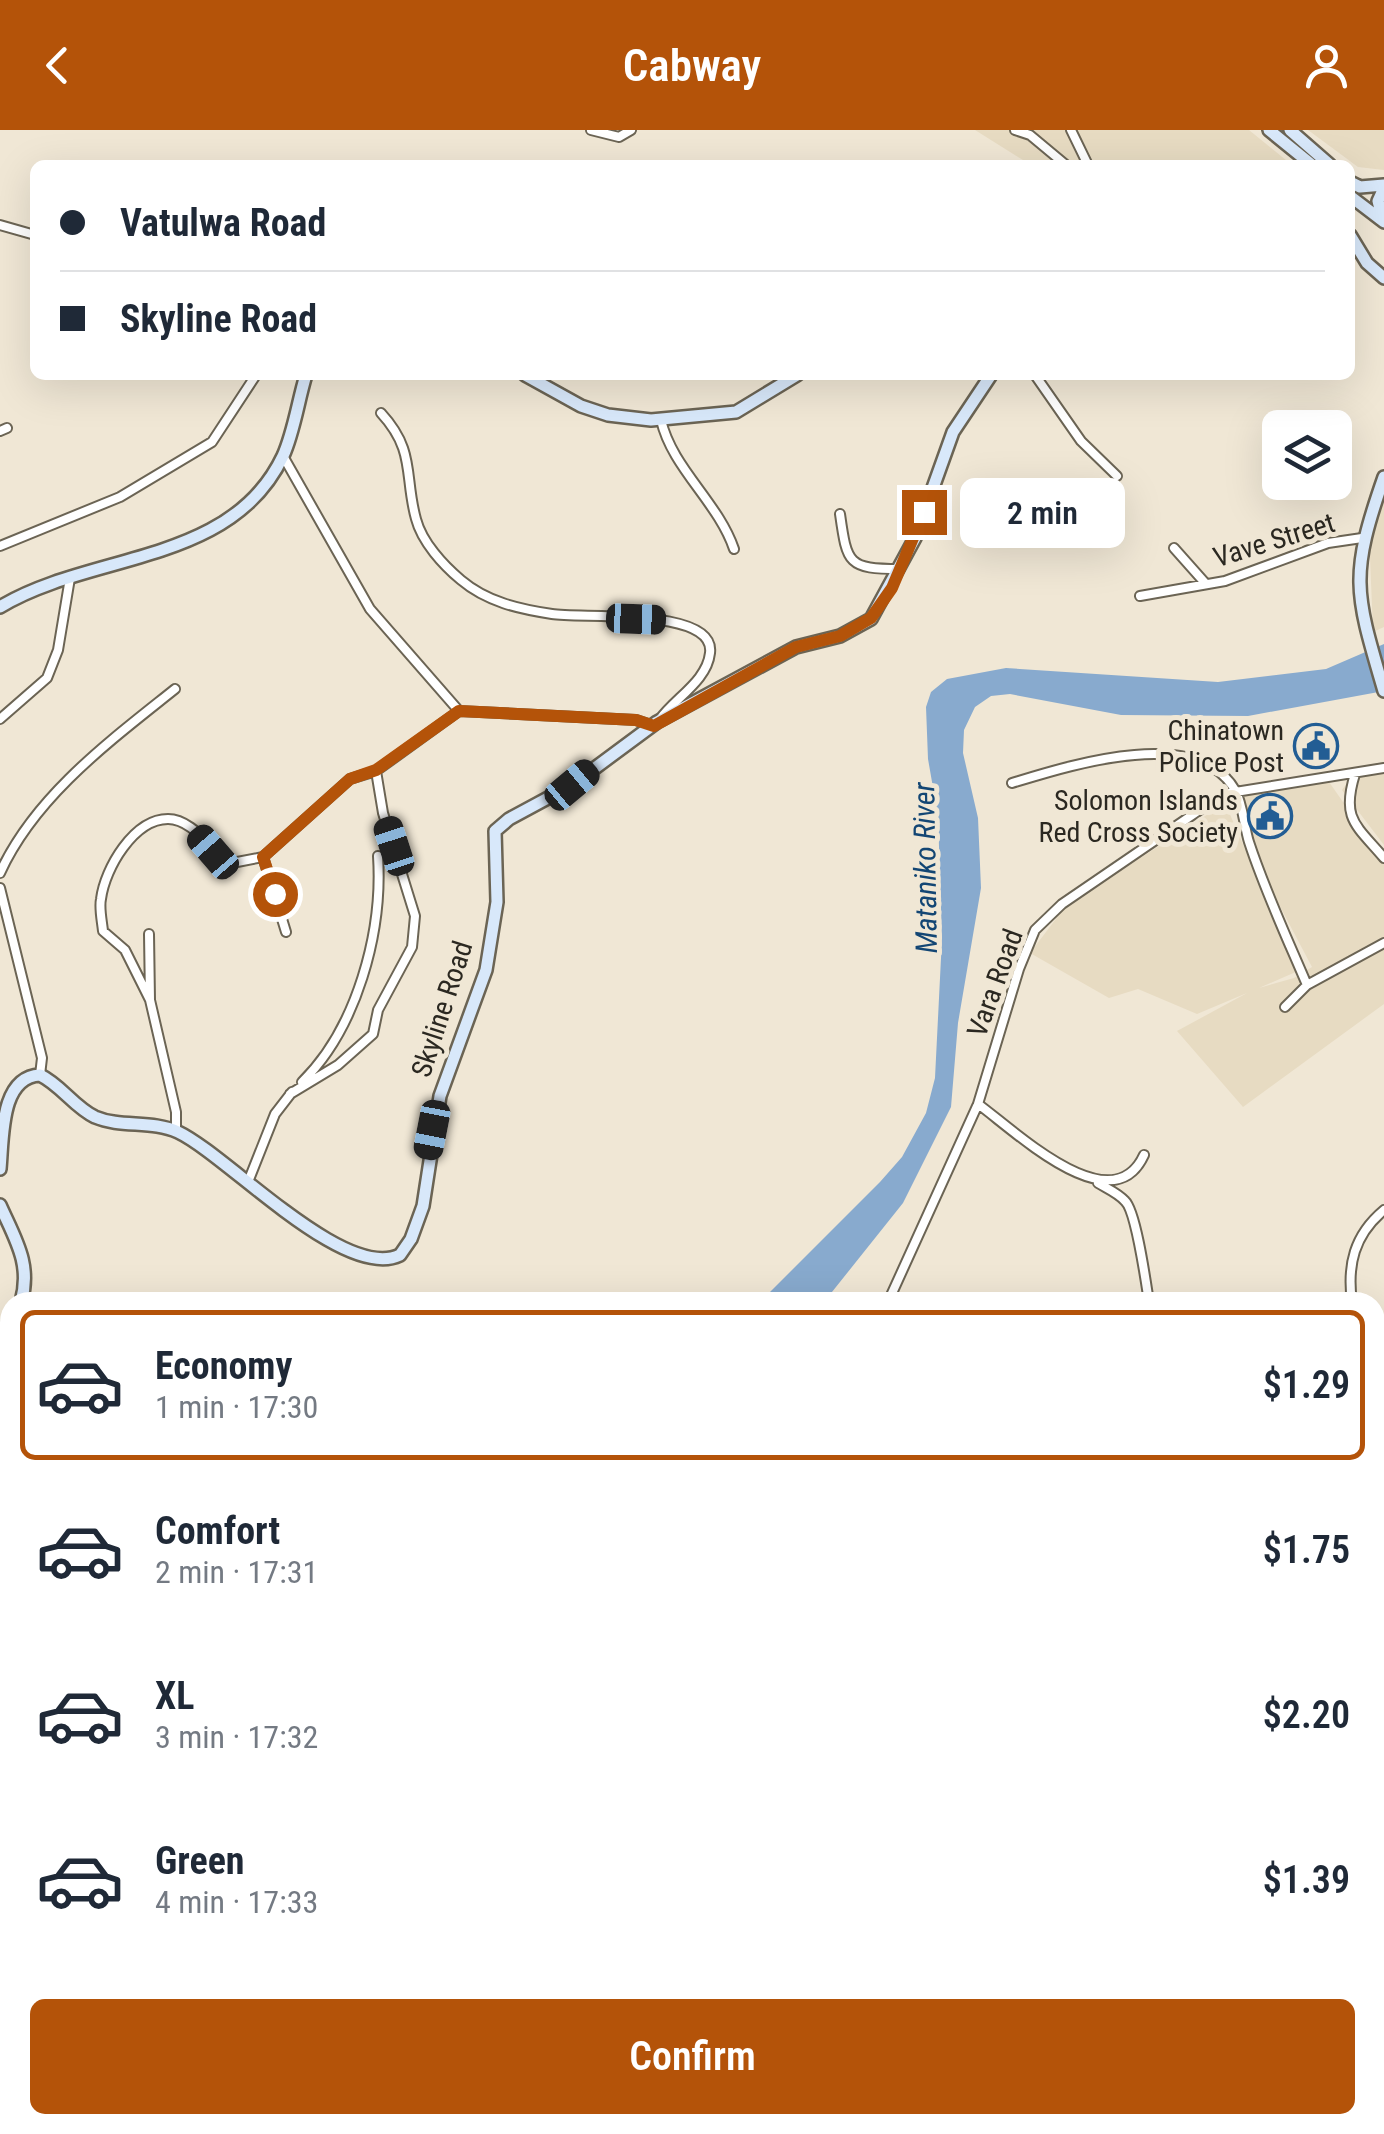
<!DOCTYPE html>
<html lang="en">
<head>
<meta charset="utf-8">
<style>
	body { margin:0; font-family:"Roboto Condensed",sans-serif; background:#f6f6f7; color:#1f2937; height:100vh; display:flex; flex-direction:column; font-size:38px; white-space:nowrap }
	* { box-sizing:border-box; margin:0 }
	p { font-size:32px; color:#747a83 }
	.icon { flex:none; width:55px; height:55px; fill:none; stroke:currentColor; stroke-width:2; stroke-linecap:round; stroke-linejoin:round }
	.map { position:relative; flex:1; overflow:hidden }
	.side { position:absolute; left:0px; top:1162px; width:1385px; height:842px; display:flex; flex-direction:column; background:#fff; border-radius:30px 30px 0 0; box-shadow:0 10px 40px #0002 }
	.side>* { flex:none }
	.top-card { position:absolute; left:30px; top:30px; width:1325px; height:220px; border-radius:15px; box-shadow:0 10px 40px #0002; display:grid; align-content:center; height:220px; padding:0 30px; background:#fff }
	.tools { position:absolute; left:1262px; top:280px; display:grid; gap:20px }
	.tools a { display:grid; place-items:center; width:90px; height:90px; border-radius:15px; background:#fff; box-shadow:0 10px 40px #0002; font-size:50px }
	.end { position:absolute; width:45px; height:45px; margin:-22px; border:12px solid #b45309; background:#fff; box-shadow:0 0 0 5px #fff }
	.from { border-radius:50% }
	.bubble { position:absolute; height:70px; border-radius:15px; background:#fff; box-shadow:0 10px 40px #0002; font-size:32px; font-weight:600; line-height:70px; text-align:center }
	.car { position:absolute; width:30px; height:60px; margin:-30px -15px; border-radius:12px; box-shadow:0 0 8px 2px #0007; background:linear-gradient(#222 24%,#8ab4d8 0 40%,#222 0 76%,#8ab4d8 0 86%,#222 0) }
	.top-card b { display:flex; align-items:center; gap:35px; height:95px; font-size:38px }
	.top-card b+b { border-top:2px solid #e0e1e3 }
	.top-card i { width:25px; height:25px; background:#1f2937 }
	ul { padding:18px 0 0; list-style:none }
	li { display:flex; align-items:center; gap:30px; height:150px; margin:0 20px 15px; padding:0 10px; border:5px solid transparent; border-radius:15px }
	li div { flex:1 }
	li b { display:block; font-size:38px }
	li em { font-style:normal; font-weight:600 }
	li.current { border-color:#b45309 }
	li>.icon { width:90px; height:90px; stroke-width:1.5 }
	.button { display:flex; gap:20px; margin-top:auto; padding:20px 30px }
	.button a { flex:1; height:115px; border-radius:15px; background:#b45309; color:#fff; font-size:40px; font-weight:600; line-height:115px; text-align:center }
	header { display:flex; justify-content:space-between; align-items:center; height:130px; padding:0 30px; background:#b45309; color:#fff; font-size:45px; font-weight:600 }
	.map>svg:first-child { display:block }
	.built { fill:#e7dbc2 }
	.water { fill:#88aace }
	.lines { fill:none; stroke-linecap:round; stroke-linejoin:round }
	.stream { stroke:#88aace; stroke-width:2.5 }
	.street-casing { stroke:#6b6454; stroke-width:12 }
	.secondary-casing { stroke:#6b6454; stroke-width:16 }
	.street { stroke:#fff; stroke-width:8 }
	.secondary { stroke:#d8e8fa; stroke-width:11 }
	.route { stroke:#b45309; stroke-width:12 }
	.labels { text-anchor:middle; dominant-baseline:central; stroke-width:10; stroke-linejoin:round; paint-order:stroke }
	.street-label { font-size:28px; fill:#2b2821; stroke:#f0e7d5 }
	.poi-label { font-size:28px; fill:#2b2821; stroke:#f0e7d5; text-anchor:end }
	.water-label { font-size:30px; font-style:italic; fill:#134674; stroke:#f0e7d5 }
</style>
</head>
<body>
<header><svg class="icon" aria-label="back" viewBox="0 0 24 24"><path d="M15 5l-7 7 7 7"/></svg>Cabway<svg class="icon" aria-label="person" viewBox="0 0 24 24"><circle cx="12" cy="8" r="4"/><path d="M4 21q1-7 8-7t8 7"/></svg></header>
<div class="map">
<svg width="1384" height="2004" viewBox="0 0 1384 2004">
	<rect width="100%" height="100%" fill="#f0e7d5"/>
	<path class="built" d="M975,0H1249L1292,35H1031Z
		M1308,0H1384V40L1358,37Z
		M1384,362V497L1373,502L1369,401Z
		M1384,635V715L1342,660L1355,642Z
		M1327,649L1384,731V874L1243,977L1177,901L1247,863L1197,884L1138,859L1109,868L1030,823L1065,777L1225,673L1298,841L1259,858L1294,848L1312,837L1256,731L1242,659Z"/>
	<path class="water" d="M1384,514V561L1248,586L1121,585L1010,564L991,566L975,577L964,600L963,623L978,688L981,758L958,893L951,977L903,1073L824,1172H760L880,1052L902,1027L926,983L935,948L942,808L938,686L928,629L926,577L931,562L947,549L1006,538L1218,552L1326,539Z"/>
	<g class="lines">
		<path class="stream" d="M0,1941L10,1944"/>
		<defs>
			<path id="street" d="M591,0L619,7L631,0
				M1015,0L1030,5L1066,35
				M1071,0L1088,35
				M0,95L35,105
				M1035,245L1081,311L1117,346
				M381,283C416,321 404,346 416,389C422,412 443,435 461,450C487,472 519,479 552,484C582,489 716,477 710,523C707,551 675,568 660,589
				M661,290C672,338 718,372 734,419
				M0,301L7,298
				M283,326L370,479L459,581L636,590L654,596
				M840,384C847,434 848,439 900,439
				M0,416L120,367L212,312L256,245
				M1174,418L1206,454
				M1140,466L1225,451L1328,413L1362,408
				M0,589L47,548L58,520L70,448
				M1355,644C1341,689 1356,695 1384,728
				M1012,653C1068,636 1197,594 1235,660C1243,674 1244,696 1249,712C1265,761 1287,808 1307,855
				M0,743C35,666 110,611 175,559
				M0,758L42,928L40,945
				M286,802L263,727L350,649L376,641L459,581
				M149,804L150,870L176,982V1001
				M150,870L125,820L103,801C102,791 99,778 101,769C105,738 134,689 168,689C193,689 213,722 232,733L263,727
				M1285,877L1307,855L1384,813
				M302,952C357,898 383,802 378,726
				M290,964L338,935L373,904L378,880L412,817L415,786L383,683L376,641
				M978,974C1014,1000 1112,1095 1144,1025
				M248,1052L275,984L292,962
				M1098,1053C1106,1058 1118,1063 1125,1071C1136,1081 1146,1153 1149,1172
				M888,1172L978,974L1019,839L1035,800L1062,774L1223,664L1384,638
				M1352,1172C1347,1135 1354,1105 1384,1080
				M1375,1287L1384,1306
				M0,1309L10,1312
				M1375,1331L1384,1316
				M0,1568L9,1554
				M0,1685L10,1681
				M392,2004L397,1995"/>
			<path id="secondary" d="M1269,0L1312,35
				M1290,0L1330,35
				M1350,52L1360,57L1384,55
				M1350,66L1384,92
				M1383,91L1378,71L1384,58
				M1350,105L1367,133L1384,148
				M525,245L581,276L608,285L651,290L736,282L797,245
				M1384,347C1349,447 1355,462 1384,561
				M0,477C90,422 231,436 283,326C294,302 298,271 306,245
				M0,1039C3,1007 0,947 40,945C61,955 74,977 95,987C121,998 152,990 178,1002C227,1025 344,1152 400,1125L411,1109L423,1076L440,966L486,840L497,772L495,701L509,689L572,655L657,592L796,517L840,506L871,489L915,408L953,302L991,245
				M0,1075C15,1109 32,1134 21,1172
				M0,1202L10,1193"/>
		</defs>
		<use href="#street" class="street-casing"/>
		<use href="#secondary" class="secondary-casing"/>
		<use href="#street" class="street"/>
		<use href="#secondary" class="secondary"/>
	</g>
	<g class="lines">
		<path class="route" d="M275,764L263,727L350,649L376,640L459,581L636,590L654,596L796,517L840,506L871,488L892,458L924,382"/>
	</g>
	<defs>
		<symbol id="civic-ring" viewBox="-11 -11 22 22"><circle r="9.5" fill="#f0e7d5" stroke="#225d94" stroke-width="1.5"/><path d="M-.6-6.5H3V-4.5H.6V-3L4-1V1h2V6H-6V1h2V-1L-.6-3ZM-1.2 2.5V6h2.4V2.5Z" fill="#225d94"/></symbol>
	</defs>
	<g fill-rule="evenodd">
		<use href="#civic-ring" x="1291" y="591" width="50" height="50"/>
		<use href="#civic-ring" x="1245" y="661" width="50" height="50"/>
	</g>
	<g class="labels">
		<g class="street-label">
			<text transform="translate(1274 410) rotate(-17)">Vave Street</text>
			<text transform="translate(995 853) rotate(-70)">Vara Road</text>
			<text transform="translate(442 879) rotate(-72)">Skyline Road</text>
		</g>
		<g class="poi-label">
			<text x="1284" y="600">Chinatown<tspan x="1284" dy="32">Police Post</tspan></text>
			<text x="1238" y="670">Solomon Islands<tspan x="1238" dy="32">Red Cross Society</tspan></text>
		</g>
		<g class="water-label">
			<text transform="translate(925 738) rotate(-91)">Mataniko River</text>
		</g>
	</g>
</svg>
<div class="tools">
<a><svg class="icon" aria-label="layers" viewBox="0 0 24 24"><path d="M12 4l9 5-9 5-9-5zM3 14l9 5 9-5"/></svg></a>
</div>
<i class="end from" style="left:275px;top:764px"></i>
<i class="end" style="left:924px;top:382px"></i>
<div class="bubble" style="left:960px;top:348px;width:165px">2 min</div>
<i class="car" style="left:636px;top:489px;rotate:92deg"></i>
<i class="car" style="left:572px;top:655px;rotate:50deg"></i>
<i class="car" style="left:394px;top:716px;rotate:342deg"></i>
<i class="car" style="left:213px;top:722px;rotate:319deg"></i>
<i class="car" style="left:432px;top:1000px;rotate:191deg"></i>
<div class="top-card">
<b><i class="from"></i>Vatulwa Road</b>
<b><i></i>Skyline Road</b>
</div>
<section class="side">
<ul>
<li class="current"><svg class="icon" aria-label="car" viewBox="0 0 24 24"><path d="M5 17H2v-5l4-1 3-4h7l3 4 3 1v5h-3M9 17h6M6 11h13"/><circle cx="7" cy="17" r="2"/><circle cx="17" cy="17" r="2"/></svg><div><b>Economy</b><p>1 min · 17:30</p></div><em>$1.29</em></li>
<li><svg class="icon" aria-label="car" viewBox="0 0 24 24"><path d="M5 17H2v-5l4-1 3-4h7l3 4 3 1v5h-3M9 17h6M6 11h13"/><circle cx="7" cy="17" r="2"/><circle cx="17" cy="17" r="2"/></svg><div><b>Comfort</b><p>2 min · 17:31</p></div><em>$1.75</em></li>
<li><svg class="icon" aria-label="car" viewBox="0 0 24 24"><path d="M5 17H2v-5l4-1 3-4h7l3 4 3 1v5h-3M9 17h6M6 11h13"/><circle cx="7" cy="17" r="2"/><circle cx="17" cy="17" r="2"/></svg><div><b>XL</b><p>3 min · 17:32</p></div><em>$2.20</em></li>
<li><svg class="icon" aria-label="car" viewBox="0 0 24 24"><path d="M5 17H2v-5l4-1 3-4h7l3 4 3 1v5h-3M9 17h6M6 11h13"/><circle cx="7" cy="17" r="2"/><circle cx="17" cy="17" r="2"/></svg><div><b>Green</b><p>4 min · 17:33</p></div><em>$1.39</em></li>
</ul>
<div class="button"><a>Confirm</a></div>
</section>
</div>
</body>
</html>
